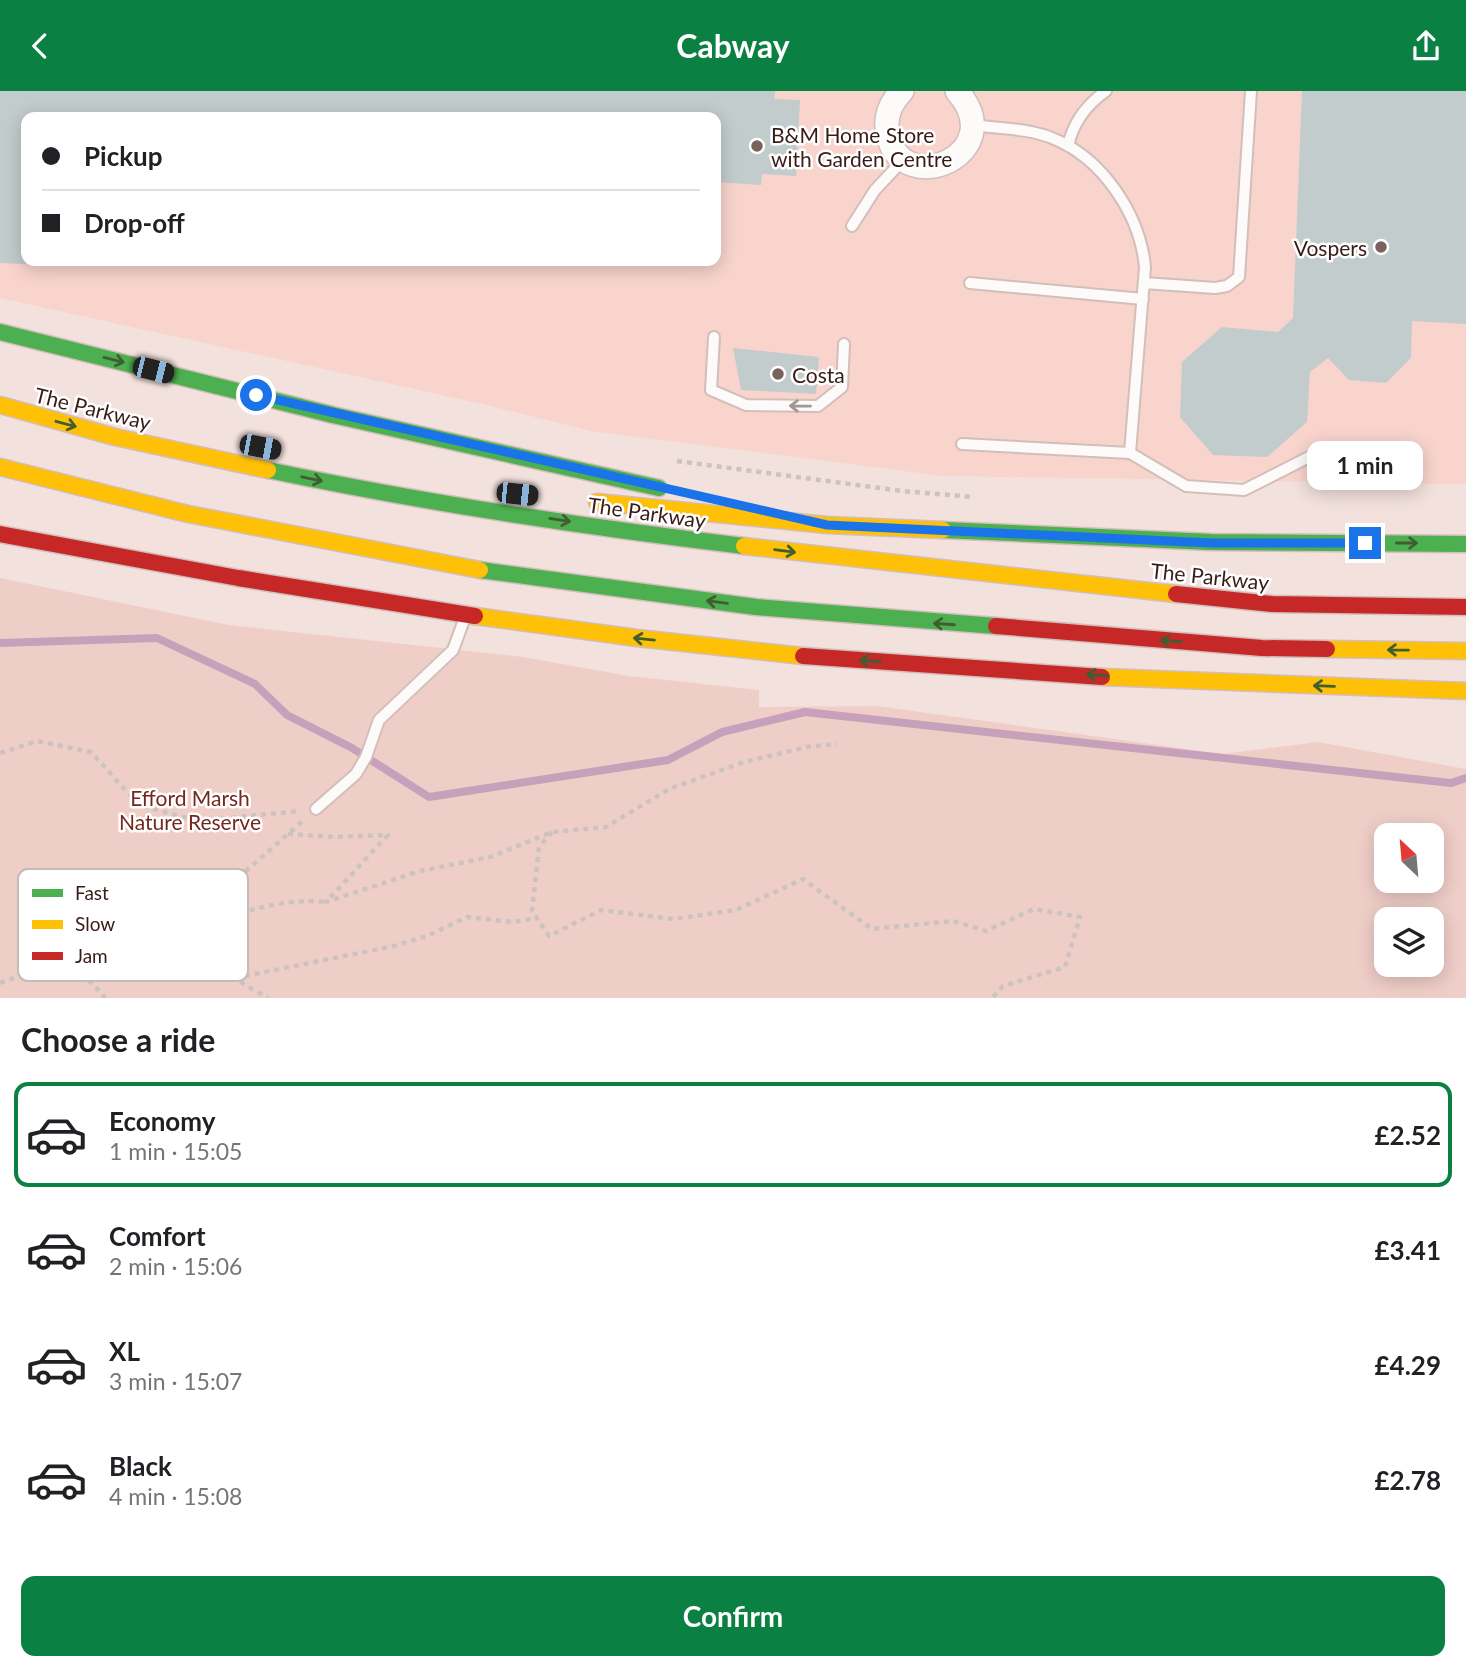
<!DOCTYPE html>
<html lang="en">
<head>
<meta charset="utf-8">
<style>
	body { margin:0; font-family:Lato,sans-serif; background:#f6f6f6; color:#202124; height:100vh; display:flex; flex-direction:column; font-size:26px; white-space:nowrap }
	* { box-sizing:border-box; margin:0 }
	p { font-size:23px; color:#757577 }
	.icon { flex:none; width:38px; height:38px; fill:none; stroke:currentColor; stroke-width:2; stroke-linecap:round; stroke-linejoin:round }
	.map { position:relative; height:907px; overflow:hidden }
	.panel { display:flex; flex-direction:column; background:#fff; flex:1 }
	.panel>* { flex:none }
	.banner { position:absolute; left:21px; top:21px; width:700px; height:154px; border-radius:14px; box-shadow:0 4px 18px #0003; display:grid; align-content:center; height:154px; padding:0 21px; background:#fff }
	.needle { width:46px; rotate:334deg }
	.controls { position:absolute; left:1374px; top:732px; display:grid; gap:14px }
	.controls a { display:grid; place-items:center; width:70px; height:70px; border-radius:14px; background:#fff; box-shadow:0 4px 18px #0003; font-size:35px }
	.end { position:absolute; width:32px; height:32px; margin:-16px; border:9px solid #1a73e8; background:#fff; box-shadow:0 0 0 4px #fff }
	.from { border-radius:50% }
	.bubble { position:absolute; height:49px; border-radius:14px; background:#fff; box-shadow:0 4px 18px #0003; font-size:23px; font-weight:700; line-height:49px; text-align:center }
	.car { position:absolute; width:21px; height:42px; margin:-21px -10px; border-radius:9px; box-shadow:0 0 5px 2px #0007; background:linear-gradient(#222 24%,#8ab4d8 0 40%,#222 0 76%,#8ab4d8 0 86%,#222 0) }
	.banner b { display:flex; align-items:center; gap:24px; height:66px; font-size:26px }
	.banner b+b { border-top:2px solid #e0e0e0 }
	.banner i { width:18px; height:18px; background:#202124 }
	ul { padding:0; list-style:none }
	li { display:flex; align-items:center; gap:21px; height:105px; margin:0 14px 10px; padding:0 7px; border:4px solid transparent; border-radius:14px }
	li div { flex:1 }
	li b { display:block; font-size:26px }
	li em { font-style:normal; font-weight:700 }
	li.current { border-color:#0b8043 }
	li>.icon { width:63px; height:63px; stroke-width:1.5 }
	h2 { padding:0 21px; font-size:32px; line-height:84px }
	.action { display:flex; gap:14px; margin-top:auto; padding:14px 21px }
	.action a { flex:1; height:80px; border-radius:14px; background:#0b8043; color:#fff; font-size:28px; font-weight:700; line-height:80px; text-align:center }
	header { display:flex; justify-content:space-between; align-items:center; height:91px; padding:0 21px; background:#0b8043; color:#fff; font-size:32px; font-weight:700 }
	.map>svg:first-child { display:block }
	.built { fill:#f8d4cd; fill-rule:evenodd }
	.green { fill:#f0cec8; fill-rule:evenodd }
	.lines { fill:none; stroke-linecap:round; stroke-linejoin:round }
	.stream { stroke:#c7a1bc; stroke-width:8 }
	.building { fill:#c2cccd }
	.lane-casing { stroke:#d3beb9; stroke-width:14 }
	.street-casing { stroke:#d3beb9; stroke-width:26 }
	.fast-casing { stroke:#d3beb9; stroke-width:19 }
	.slow-casing { stroke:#d3beb9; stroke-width:19 }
	.jam-casing { stroke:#d3beb9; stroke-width:19 }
	.path { stroke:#ccc3c1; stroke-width:4.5; stroke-dasharray:5 5; stroke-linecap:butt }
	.lane { stroke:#fdfafa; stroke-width:10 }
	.street { stroke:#fdfafa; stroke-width:23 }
	.fast { stroke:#4caf50; stroke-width:16 }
	.slow { stroke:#ffc107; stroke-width:16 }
	.jam { stroke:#c62828; stroke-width:16 }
	.oneway { stroke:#415e31 }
	.oneway2 { stroke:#a49694 }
	.route { stroke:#1a73e8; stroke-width:9 }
	.poi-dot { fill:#79615c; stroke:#fff; stroke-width:2.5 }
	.labels { text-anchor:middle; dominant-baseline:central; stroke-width:5; stroke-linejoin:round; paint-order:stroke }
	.poi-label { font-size:21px; fill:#381c17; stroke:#fff; text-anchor:start }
	.street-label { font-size:21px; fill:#381c17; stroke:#fff }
	.park-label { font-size:21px; fill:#74271c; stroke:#fff }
	.key { fill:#fff; stroke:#c3bbb9; stroke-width:2 }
	.key-label { font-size:19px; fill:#381c17 }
</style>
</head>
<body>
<header><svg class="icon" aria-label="back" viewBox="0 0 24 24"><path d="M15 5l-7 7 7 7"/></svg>Cabway<svg class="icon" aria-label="share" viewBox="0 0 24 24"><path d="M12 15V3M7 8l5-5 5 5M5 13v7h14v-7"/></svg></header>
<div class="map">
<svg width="1466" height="907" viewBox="0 0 1466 907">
	<rect width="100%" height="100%" fill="#f3e1dd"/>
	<path class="built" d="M0,0H1466V393L943,385L591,340L478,312L0,207ZM26,26H716V170H26Z"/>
	<path class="green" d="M0,487L229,534L523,566L629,585L759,599V616L877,615L1222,663L1318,651L1466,678V907H0ZM1386,744H1432V789H1386ZM1386,828H1432V873H1386Z"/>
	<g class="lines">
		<path class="stream" d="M0,552L157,547L255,593L287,624L352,657L429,706L668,669L722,641L805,621L1451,692L1466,687"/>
	</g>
	<path class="building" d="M0,0H775L774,8L800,9L796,85L762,83L761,94L716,91V26H26V170H75L74,175L0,172Z
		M1302,0H1466V233L1412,230L1411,267L1386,292L1349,289L1328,267L1310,281L1307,331L1267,366L1213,364L1180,326L1182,271L1222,236L1278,241L1293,227Z
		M733,257L819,266L816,303L741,299Z"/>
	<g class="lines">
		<defs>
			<path id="lane" d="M973,34C999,38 1028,37 1052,47C1103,67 1140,124 1145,176L1130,362
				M1068,55C1073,32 1086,14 1106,0
				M852,135L875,99L904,68
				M970,192L1143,208
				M1144,192L1215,197L1227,195L1239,186L1251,0
				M714,246L711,299L746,314L818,315L842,296L844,253
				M962,353L1130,362L1186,395L1244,399L1315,363
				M316,718L356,683L366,666L379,629L453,559L464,529"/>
			<path id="street" d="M902,0C890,12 884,26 888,44C903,110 1012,62 957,0"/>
			<path id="fast" d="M0,241L333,324L659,397
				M268,379C425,412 585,436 744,455
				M943,439L1211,451L1466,453
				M480,479L756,516L996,535"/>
			<path id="slow" d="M0,314L115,346L268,379
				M0,376L188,423L480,479
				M597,411L827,434L943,439
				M744,455L1176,503
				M475,525L637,547L803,565
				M1327,558L1466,560
				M1102,586L1466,600"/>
			<path id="jam" d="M0,443L238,487L475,525
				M1176,503L1272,513L1466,516
				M996,535L1262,557L1327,558
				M803,565L1102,586"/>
		</defs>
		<use href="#lane" class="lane-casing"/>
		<use href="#street" class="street-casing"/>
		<use href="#fast" class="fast-casing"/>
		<use href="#slow" class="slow-casing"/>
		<use href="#jam" class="jam-casing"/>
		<path class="path" d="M677,370L902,400L974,406
			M0,662L37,650L91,661L139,714L198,730L300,720
			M552,741L539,756L532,820L549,845L601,819L673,828L736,819L803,788L872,838L953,830L986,840L1034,818L1080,826L1065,876L1003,895L992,907
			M288,743L337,746L388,744L326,811L420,780L490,766L552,741L606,736L669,698L744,671L807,656L837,653
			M178,840L305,728
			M178,841L230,885L268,907
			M64,872L93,893L105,907
			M235,887L394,855L427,845L467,826L513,831L537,827
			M0,892C59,871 120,856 180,840C226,828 279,805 326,811"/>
		<use href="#lane" class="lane"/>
		<use href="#street" class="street"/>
		<use href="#fast" class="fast"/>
		<use href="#slow" class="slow"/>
		<use href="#jam" class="jam"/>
	</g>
	<defs><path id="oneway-shaft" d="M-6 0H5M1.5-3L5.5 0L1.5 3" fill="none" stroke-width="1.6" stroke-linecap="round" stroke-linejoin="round" transform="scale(1.75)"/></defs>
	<g class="oneway">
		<use href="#oneway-shaft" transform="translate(114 269) rotate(14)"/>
		<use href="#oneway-shaft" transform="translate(66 333) rotate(15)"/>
		<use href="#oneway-shaft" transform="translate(312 388) rotate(12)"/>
		<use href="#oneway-shaft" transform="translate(560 429) rotate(9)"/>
		<use href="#oneway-shaft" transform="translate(1407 452)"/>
		<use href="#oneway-shaft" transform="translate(785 460) rotate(7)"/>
		<use href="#oneway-shaft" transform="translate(717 511) rotate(-173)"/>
		<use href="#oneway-shaft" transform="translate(944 533) rotate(-176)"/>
		<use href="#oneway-shaft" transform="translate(644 548) rotate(-174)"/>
		<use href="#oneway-shaft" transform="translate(1171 550) rotate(-176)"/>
		<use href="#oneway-shaft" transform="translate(1398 559) rotate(-179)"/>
		<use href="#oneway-shaft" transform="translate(870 570) rotate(-176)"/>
		<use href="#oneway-shaft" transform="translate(1097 584) rotate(-176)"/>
		<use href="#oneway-shaft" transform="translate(1324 595) rotate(-178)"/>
	</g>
	<use class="oneway2" href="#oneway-shaft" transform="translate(800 315) rotate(-179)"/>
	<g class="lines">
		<path class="route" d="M256,304L827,434L1211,452H1365"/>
	</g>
	<g class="poi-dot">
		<circle cx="757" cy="55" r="7"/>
		<circle cx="1381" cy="156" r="7"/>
		<circle cx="778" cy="283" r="7"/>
	</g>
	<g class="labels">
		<g class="poi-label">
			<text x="771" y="43">B&amp;M Home Store<tspan x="771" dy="24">with Garden Centre</tspan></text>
			<text x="1367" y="156" text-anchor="end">Vospers</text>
			<text x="792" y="283">Costa</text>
		</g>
		<g class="street-label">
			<text transform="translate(93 317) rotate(14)">The Parkway</text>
			<text transform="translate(647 421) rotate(8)">The Parkway</text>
			<text transform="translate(1210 485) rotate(6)">The Parkway</text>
		</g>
		<g class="park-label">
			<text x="190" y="706">Efford Marsh<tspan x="190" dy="24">Nature Reserve</tspan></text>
		</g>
	</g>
	<rect x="18" y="778" width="230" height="112" rx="10" class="key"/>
	<rect x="32" y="798" width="31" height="8" fill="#4caf50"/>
	<rect x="32" y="829" width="31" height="9" fill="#ffc107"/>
	<rect x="32" y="861" width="31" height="8" fill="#c62828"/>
	<g class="key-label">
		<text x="75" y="809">Fast</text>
		<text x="75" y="840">Slow</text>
		<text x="75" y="872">Jam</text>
	</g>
</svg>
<div class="controls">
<a><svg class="needle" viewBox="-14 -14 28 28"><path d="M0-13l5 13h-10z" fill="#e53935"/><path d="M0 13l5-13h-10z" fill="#757577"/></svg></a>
<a><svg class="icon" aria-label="layers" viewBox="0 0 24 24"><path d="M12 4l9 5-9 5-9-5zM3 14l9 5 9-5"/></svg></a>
</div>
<i class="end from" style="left:256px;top:304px"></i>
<i class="end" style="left:1365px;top:452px"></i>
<div class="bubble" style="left:1307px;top:350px;width:116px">1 min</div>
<i class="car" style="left:153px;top:279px;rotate:104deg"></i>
<i class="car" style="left:260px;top:356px;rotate:101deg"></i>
<i class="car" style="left:517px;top:403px;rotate:96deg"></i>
<div class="banner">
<b><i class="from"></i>Pickup</b>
<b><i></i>Drop-off</b>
</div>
</div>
<section class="panel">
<h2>Choose a ride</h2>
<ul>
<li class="current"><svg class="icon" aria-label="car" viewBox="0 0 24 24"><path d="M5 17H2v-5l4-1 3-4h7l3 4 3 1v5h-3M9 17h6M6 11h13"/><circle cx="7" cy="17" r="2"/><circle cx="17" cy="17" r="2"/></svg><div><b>Economy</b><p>1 min · 15:05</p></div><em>£2.52</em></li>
<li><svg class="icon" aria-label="car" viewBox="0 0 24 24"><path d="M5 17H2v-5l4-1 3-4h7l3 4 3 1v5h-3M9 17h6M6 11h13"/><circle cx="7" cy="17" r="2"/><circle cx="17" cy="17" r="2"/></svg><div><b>Comfort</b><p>2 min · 15:06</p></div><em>£3.41</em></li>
<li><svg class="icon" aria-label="car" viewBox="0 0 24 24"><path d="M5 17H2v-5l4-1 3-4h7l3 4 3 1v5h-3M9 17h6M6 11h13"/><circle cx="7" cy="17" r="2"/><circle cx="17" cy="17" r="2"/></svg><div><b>XL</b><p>3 min · 15:07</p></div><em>£4.29</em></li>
<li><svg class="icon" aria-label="car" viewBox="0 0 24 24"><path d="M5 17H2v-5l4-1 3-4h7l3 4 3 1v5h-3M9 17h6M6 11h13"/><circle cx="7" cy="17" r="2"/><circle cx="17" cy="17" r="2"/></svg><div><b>Black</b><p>4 min · 15:08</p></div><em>£2.78</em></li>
</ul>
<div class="action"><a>Confirm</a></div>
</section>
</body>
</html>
